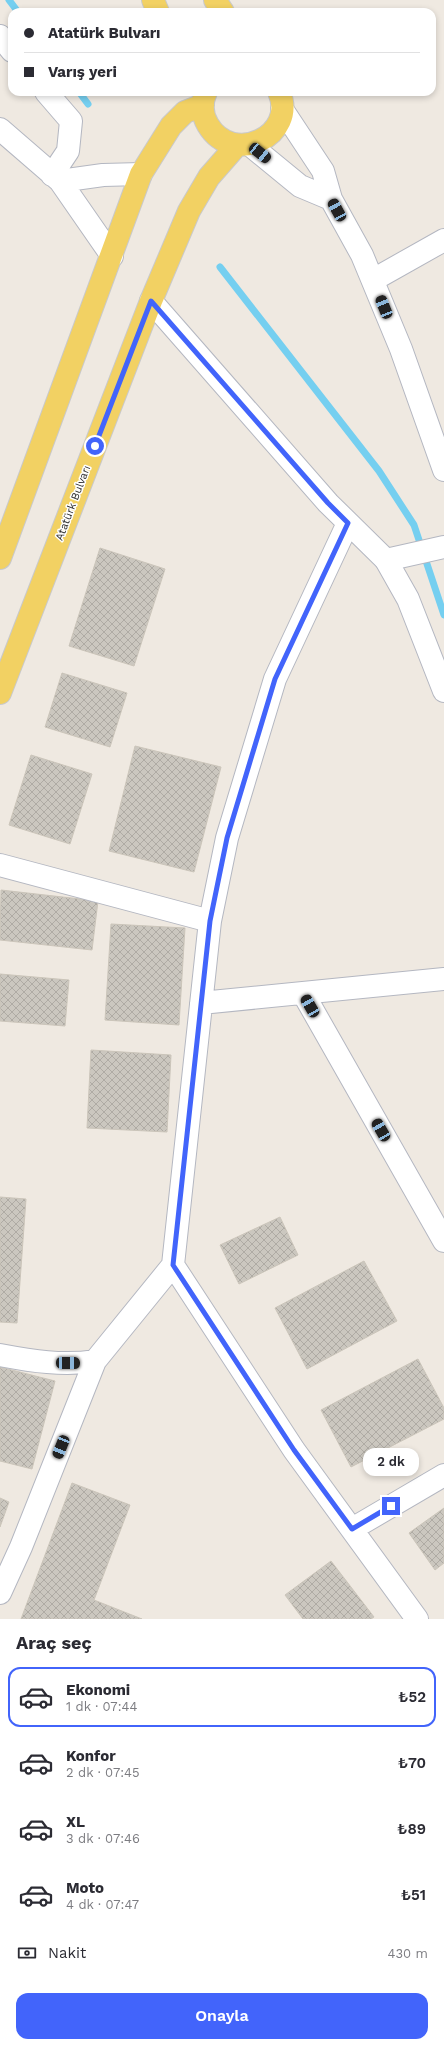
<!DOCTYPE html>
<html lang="tr">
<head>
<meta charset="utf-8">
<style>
	body { margin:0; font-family:"Work Sans",sans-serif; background:#f7f7f7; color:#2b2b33; height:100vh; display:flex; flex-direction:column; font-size:15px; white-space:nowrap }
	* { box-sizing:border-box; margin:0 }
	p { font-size:13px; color:#7c7c81 }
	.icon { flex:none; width:22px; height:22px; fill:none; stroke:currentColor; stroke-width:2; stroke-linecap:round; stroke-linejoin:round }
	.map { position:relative; height:1619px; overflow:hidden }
	.sheet { display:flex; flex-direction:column; background:#fff; flex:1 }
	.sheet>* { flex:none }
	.banner { position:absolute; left:8px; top:8px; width:428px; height:88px; border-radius:12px; box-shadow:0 2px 6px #0003; display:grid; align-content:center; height:88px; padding:0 16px; background:#fff }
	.end { position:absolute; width:18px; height:18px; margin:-9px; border:5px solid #4264fb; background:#fff; box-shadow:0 0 0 2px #fff }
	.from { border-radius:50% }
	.bubble { position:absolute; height:28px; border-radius:12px; background:#fff; box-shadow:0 2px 6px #0003; font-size:13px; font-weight:600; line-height:28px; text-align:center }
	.car { position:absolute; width:12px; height:24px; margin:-12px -6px; border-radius:5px; box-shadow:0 0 3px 1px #0007; background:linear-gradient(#222 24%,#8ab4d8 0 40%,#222 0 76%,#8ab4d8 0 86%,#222 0) }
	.banner b { display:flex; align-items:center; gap:14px; height:38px; font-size:15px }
	.banner b+b { border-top:1px solid #e1e1e2 }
	.banner i { width:10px; height:10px; background:#2b2b33 }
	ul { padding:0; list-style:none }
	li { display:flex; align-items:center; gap:12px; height:60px; margin:0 8px 6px; padding:0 8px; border:2px solid transparent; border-radius:12px }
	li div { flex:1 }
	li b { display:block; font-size:15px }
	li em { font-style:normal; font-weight:600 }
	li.current { border-color:#4264fb }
	li>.icon { width:36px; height:36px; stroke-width:1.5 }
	h2 { padding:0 16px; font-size:18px; line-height:48px }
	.pay { display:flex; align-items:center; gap:10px; height:44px; padding:0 16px; font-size:15px }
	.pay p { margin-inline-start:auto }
	.primary-button { display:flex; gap:8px; margin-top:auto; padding:8px 16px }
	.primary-button a { flex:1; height:46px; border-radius:12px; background:#4264fb; color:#fff; font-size:16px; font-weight:600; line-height:46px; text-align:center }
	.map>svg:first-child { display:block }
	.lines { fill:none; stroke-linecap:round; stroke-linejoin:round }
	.stream { stroke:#75cff0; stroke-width:7 }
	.building { fill:url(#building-cross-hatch); stroke:#cbc5ba }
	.minor-casing { stroke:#b4b7c1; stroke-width:24 }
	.tertiary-casing { stroke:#b4b7c1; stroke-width:24 }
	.primary-casing { stroke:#c9c9c9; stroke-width:24 }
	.minor { stroke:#fff; stroke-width:22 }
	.tertiary { stroke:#fff; stroke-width:22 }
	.primary { stroke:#f2d163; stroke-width:22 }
	.route { stroke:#4264fb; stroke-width:5 }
	.labels { text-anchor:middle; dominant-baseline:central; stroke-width:3; stroke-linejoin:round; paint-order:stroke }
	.street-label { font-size:11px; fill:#2e2e2e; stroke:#fff }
</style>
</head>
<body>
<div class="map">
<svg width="444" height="1619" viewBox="0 0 444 1619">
	<defs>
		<pattern id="building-cross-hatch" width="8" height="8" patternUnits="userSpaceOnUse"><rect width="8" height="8" fill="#cbc7bf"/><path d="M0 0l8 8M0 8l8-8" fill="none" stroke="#afaba4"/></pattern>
	</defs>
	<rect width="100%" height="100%" fill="#efe9e1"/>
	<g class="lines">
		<path class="stream" d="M9,0L18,12
			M79,92L88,104
			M220,267L379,471L414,525L444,615"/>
	</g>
	<path class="building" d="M100,548L165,569L134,666L69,646Z
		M62,673L127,693L110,747L45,727Z
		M135,746L221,767L194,872L109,851Z
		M31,755L92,774L70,844L9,825Z
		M1,890L98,901L92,950L0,940Z
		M111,924L185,928L179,1025L105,1020Z
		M0,974L69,980L65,1026L0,1021Z
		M91,1050L171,1055L167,1132L87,1128Z
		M0,1197L26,1199L17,1323L0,1322Z
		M280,1217L298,1255L239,1284L220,1245Z
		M364,1261L397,1321L307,1369L275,1308Z
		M418,1359L444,1408V1419L351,1467L321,1410Z
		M0,1367L55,1381L32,1469L0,1461Z
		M72,1483L130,1505L94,1600L142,1619H21Z
		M0,1498L9,1502L0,1527Z
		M444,1508V1563L435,1570L409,1533Z
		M331,1561L374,1617L371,1619H303L285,1595Z"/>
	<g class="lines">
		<defs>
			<path id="minor" d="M0,36L12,51
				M46,92L71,121L68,151L52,175
				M0,129L60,181L112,256
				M60,181L103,175L141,174
				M373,280L444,240
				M151,301L328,503L386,560L444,547
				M348,523L275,679L227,838L210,921L173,1265L294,1450L417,1619
				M0,865L210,921
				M303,993L444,1241
				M201,1003L444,979
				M0,1355C32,1361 63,1366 95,1361
				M352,1529L444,1475
				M0,1593L21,1547L95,1361L173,1265"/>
			<path id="tertiary" d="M282,109L323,171L331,199L362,255L401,349L444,470
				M250,145L300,186L331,199
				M386,560L408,599L444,691"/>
			<path id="primary" d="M153,0L158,12
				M215,0L223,12
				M206,92C201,103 202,115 208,125C233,167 298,135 279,92
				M0,558L141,174L171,126L185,112L203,105
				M0,693L151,301L189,211L209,177L237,145"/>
		</defs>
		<use href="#minor" class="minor-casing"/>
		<use href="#tertiary" class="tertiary-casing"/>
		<use href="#primary" class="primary-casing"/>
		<use href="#minor" class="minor"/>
		<use href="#tertiary" class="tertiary"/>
		<use href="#primary" class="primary"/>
	</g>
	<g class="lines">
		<path class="route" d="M95,446L151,301L328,503L348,523L275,679L227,838L210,921L173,1265L294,1450L352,1529L391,1506"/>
	</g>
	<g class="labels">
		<g class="street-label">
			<text transform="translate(73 503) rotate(-69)">Atatürk Bulvarı</text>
		</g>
	</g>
</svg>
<i class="end from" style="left:95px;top:446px"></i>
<i class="end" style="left:391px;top:1506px"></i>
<div class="bubble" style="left:363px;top:1448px;width:56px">2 dk</div>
<i class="car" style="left:260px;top:153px;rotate:129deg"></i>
<i class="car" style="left:337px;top:210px;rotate:331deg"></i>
<i class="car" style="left:384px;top:307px;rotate:338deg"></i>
<i class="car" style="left:310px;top:1006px;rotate:330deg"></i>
<i class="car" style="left:381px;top:1130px;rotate:330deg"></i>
<i class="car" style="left:68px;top:1363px;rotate:91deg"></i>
<i class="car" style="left:61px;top:1447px;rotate:202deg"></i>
<div class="banner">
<b><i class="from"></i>Atatürk Bulvarı</b>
<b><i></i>Varış yeri</b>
</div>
</div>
<section class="sheet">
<h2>Araç seç</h2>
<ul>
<li class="current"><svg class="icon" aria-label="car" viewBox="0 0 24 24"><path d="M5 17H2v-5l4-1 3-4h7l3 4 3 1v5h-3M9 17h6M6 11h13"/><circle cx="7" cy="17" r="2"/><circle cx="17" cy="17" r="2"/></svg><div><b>Ekonomi</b><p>1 dk · 07:44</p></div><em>₺52</em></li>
<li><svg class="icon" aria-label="car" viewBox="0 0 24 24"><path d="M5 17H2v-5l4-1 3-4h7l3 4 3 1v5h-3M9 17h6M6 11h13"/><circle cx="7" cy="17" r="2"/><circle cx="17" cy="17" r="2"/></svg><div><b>Konfor</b><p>2 dk · 07:45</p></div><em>₺70</em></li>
<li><svg class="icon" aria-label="car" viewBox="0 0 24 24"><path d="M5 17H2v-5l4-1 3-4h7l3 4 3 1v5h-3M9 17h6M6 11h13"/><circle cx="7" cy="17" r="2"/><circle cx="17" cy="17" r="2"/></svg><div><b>XL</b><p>3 dk · 07:46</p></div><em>₺89</em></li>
<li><svg class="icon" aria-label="car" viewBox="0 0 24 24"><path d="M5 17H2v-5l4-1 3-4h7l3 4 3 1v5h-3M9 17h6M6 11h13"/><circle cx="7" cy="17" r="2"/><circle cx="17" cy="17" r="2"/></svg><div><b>Moto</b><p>4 dk · 07:47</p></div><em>₺51</em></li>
</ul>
<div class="pay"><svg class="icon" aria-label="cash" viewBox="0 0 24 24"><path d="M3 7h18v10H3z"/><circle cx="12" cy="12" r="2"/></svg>Nakit<p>430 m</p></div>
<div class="primary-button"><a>Onayla</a></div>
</section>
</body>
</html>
